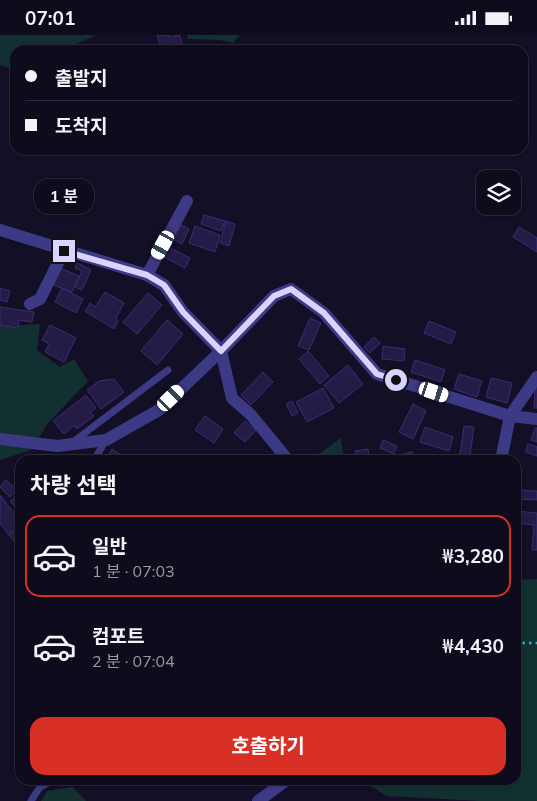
<!DOCTYPE html>
<html lang="ko">
<head>
<meta charset="utf-8">
<style>
	body { margin:0; font-family:Mulish,"Noto Sans KR",sans-serif; background:#171425; color:#f1f3f6; height:100vh; display:flex; flex-direction:column; font-size:19px; white-space:nowrap }
	* { box-sizing:border-box; margin:0 }
	p { font-size:16px; color:#9b9ba3 }
	.icon { flex:none; width:28px; height:28px; fill:none; stroke:currentColor; stroke-width:2; stroke-linecap:round; stroke-linejoin:round }
	.map { position:relative; flex:1; overflow:hidden }
	.side { position:absolute; left:15px; top:420px; width:506px; height:330px; display:flex; flex-direction:column; background:#0e0b1c; border-radius:15px; box-shadow:0 1px 4px #0004,0 0 0 1px #2e2b3b }
	.side>* { flex:none }
	.banner { position:absolute; left:10px; top:10px; width:518px; height:110px; border-radius:15px; box-shadow:0 1px 4px #0004,0 0 0 1px #2e2b3b; display:grid; align-content:center; height:110px; padding:0 15px; background:#0e0b1c }
	.fabs { position:absolute; left:476px; top:135px; display:grid; gap:10px }
	.fabs a { display:grid; place-items:center; width:45px; height:45px; border-radius:10px; background:#0e0b1c; box-shadow:0 1px 4px #0004,0 0 0 1px #2e2b3b; font-size:25px }
	.end { position:absolute; width:22px; height:22px; margin:-11px; border:6px solid #d9d4ff; background:#111; box-shadow:0 0 0 2px #111 }
	.from { border-radius:50% }
	.bubble { position:absolute; height:35px; border-radius:15px; background:#0e0b1c; box-shadow:0 1px 4px #0004,0 0 0 1px #2e2b3b; font-size:16px; font-weight:700; line-height:35px; text-align:center }
	.car { position:absolute; width:15px; height:30px; margin:-15px -8px; border-radius:6px; box-shadow:0 0 4px 1px #0007; background:linear-gradient(#fff 24%,#345 0 40%,#fff 0 76%,#345 0 86%,#fff 0) }
	.banner b { display:flex; align-items:center; gap:18px; height:48px; font-size:19px }
	.banner b+b { border-top:1px solid #2e2b3b }
	.banner i { width:12px; height:12px; background:#f1f3f6 }
	ul { padding:0; list-style:none }
	li { display:flex; align-items:center; gap:15px; height:82px; margin:0 10px 8px; padding:0 5px; border:2px solid transparent; border-radius:15px }
	li div { flex:1 }
	li b { display:block; font-size:19px }
	li em { font-style:normal; font-weight:700 }
	li.selected { border-color:#d93025 }
	li>.icon { width:45px; height:45px; stroke-width:1.5 }
	h2 { padding:0 15px; font-size:22px; line-height:60px }
	.button { display:flex; gap:10px; margin-top:auto; padding:10px 15px }
	.button a { flex:1; height:58px; border-radius:15px; background:#d93025; color:#fff; font-size:20px; font-weight:700; line-height:58px; text-align:center }
	.status { display:flex; justify-content:space-between; align-items:center; height:35px; padding:0 25px; background:#0e0b1c; direction:ltr }
	.status svg { height:14px; fill:currentColor }
	.map>svg:first-child { display:block }
	.green { fill:#12302f }
	.building { fill:#241b47; stroke:#3b2d73 }
	.lines { fill:none; stroke-linecap:round; stroke-linejoin:round }
	.path { stroke:#2fb8b0; stroke-width:2.5; stroke-dasharray:2.5 4; stroke-linecap:butt }
	.service { stroke:#3d3a85; stroke-width:7 }
	.minor { stroke:#3d3a85; stroke-width:12 }
	.route { stroke:#d9d4ff; stroke-width:6 }
</style>
</head>
<body>
<div class="status"><b>07:01</b><svg viewBox="0 0 49 12"><path d="M0 12V9h3v3zM5 12V6h3v6zM10 12V3h3v9zM15 12V0h3v12zM26 1h20v11H26zM47 4h2v5h-2z"/></svg></div>
<div class="map">
<svg width="537" height="766" viewBox="0 0 537 766">
	<rect width="100%" height="100%" fill="#130f26"/>
	<path class="green" d="M0,0H97L62,15H15V35L0,30Z
		M187,0H240L233,8L220,5L188,4Z
		M40,289L37,315L60,332L74,324L88,346L48,388L31,415L0,425V291Z
		M341,403L344,425H311Z
		M537,544V766H482L387,761L360,745H516V545Z
		M73,752L86,766H41L47,756Z"/>
	<path class="building" d="M159,0H169V2L179,0L185,15H162L157,1Z
		M204,180L225,186L221,196L201,189Z
		M226,186L235,189L229,211L220,208Z
		M181,190L189,194L182,209L174,205Z
		M195,191L220,200L215,217L189,208Z
		M519,192L537,203V217L513,202Z
		M169,212L190,223L185,233L164,222Z
		M77,228L91,235L82,255L75,252L82,236L75,233Z
		M60,233L79,241L72,257L53,250Z
		M0,253L10,256L7,267L0,265Z
		M62,253L83,264L76,278L55,267Z
		M105,257L124,268L116,283L118,286L114,294L85,276L90,268L95,272Z
		M148,258L162,270L137,299L123,287Z
		M0,272L34,277L32,287L19,285L18,293L0,290Z
		M310,283L321,288L309,315L298,311Z
		M167,285L183,299L157,330L141,316Z
		M429,286L456,297L451,309L424,298Z
		M50,290L76,303L64,327L45,317L49,309L42,305Z
		M374,302L380,308L370,318L364,312Z
		M383,311L405,314L404,326L382,324Z
		M308,316L329,341L320,349L299,324Z
		M415,325L445,335L441,347L411,337Z
		M348,330L363,349L339,368L324,350Z
		M263,337L273,347L251,370L241,360Z
		M459,339L482,346L477,362L454,354Z
		M491,343L512,348L507,368L486,362Z
		M114,344L124,357L101,374L87,355L99,346Z
		M323,353L334,373L307,387L296,367Z
		M535,354H537V373H534Z
		M86,360L96,373L90,377L94,381L77,394L74,391L64,399L53,386Z
		M292,366L298,378L292,381L286,369Z
		M413,369L426,376L413,404L399,397Z
		M205,381L223,394L214,408L195,395Z
		M245,386L256,395L245,407L234,398Z
		M464,391L474,392L470,421L460,419Z
		M425,392L453,402L449,416L420,407Z
		M535,393H537V407L531,405Z
		M383,405L397,411L394,419L380,413Z
		M528,409L537,412V421L526,417Z
		M112,414L121,420L117,425H106Z
		M368,414L370,425H357L355,416Z
		M412,417L414,425H380Z
		M6,445L17,455L10,462L0,452Z
		M516,455L537,456V465L516,464Z
		M20,458V478L10,466Z
		M0,460L20,486V491L9,500L0,488Z
		M516,476L537,478V515H532L534,490L516,488Z
		M20,491V514L9,500Z"/>
	<g class="lines">
		<path class="path" d="M516,608H537"/>
		<path class="service" d="M73,407L168,335
			M94,425L106,405
			M31,766L40,752L54,745"/>
		<path class="minor" d="M0,195L147,240L164,250L183,277L221,316L232,363L251,380L288,425
			M147,240L187,166
			M30,269L40,264L64,216
			M0,404L57,411L106,405L159,375L221,316L274,261L291,254L324,278L377,339L510,381L537,384
			M501,425L510,381L537,342
			M258,766L287,745"/>
	</g>
	<g class="lines">
		<path class="route" d="M64,216L147,240L164,250L183,277L221,316L274,261L291,254L324,278L377,339L396,345"/>
	</g>
</svg>
<div class="fabs">
<a><svg class="icon" aria-label="layers" viewBox="0 0 24 24"><path d="M12 4l9 5-9 5-9-5zM3 14l9 5 9-5"/></svg></a>
</div>
<i class="end from" style="left:396px;top:345px"></i>
<i class="end" style="left:64px;top:216px"></i>
<div class="bubble" style="left:34px;top:144px;width:60px">1 분</div>
<i class="car" style="left:163px;top:210px;rotate:209deg"></i>
<i class="car" style="left:434px;top:357px;rotate:108deg"></i>
<i class="car" style="left:171px;top:363px;rotate:46deg"></i>
<div class="banner">
<b><i class="from"></i>출발지</b>
<b><i></i>도착지</b>
</div>
<section class="side">
<h2>차량 선택</h2>
<ul>
<li class="selected"><svg class="icon" aria-label="car" viewBox="0 0 24 24"><path d="M5 17H2v-5l4-1 3-4h7l3 4 3 1v5h-3M9 17h6M6 11h13"/><circle cx="7" cy="17" r="2"/><circle cx="17" cy="17" r="2"/></svg><div><b>일반</b><p>1 분 · 07:03</p></div><em>₩3,280</em></li>
<li><svg class="icon" aria-label="car" viewBox="0 0 24 24"><path d="M5 17H2v-5l4-1 3-4h7l3 4 3 1v5h-3M9 17h6M6 11h13"/><circle cx="7" cy="17" r="2"/><circle cx="17" cy="17" r="2"/></svg><div><b>컴포트</b><p>2 분 · 07:04</p></div><em>₩4,430</em></li>
</ul>
<div class="button"><a>호출하기</a></div>
</section>
</div>
</body>
</html>
